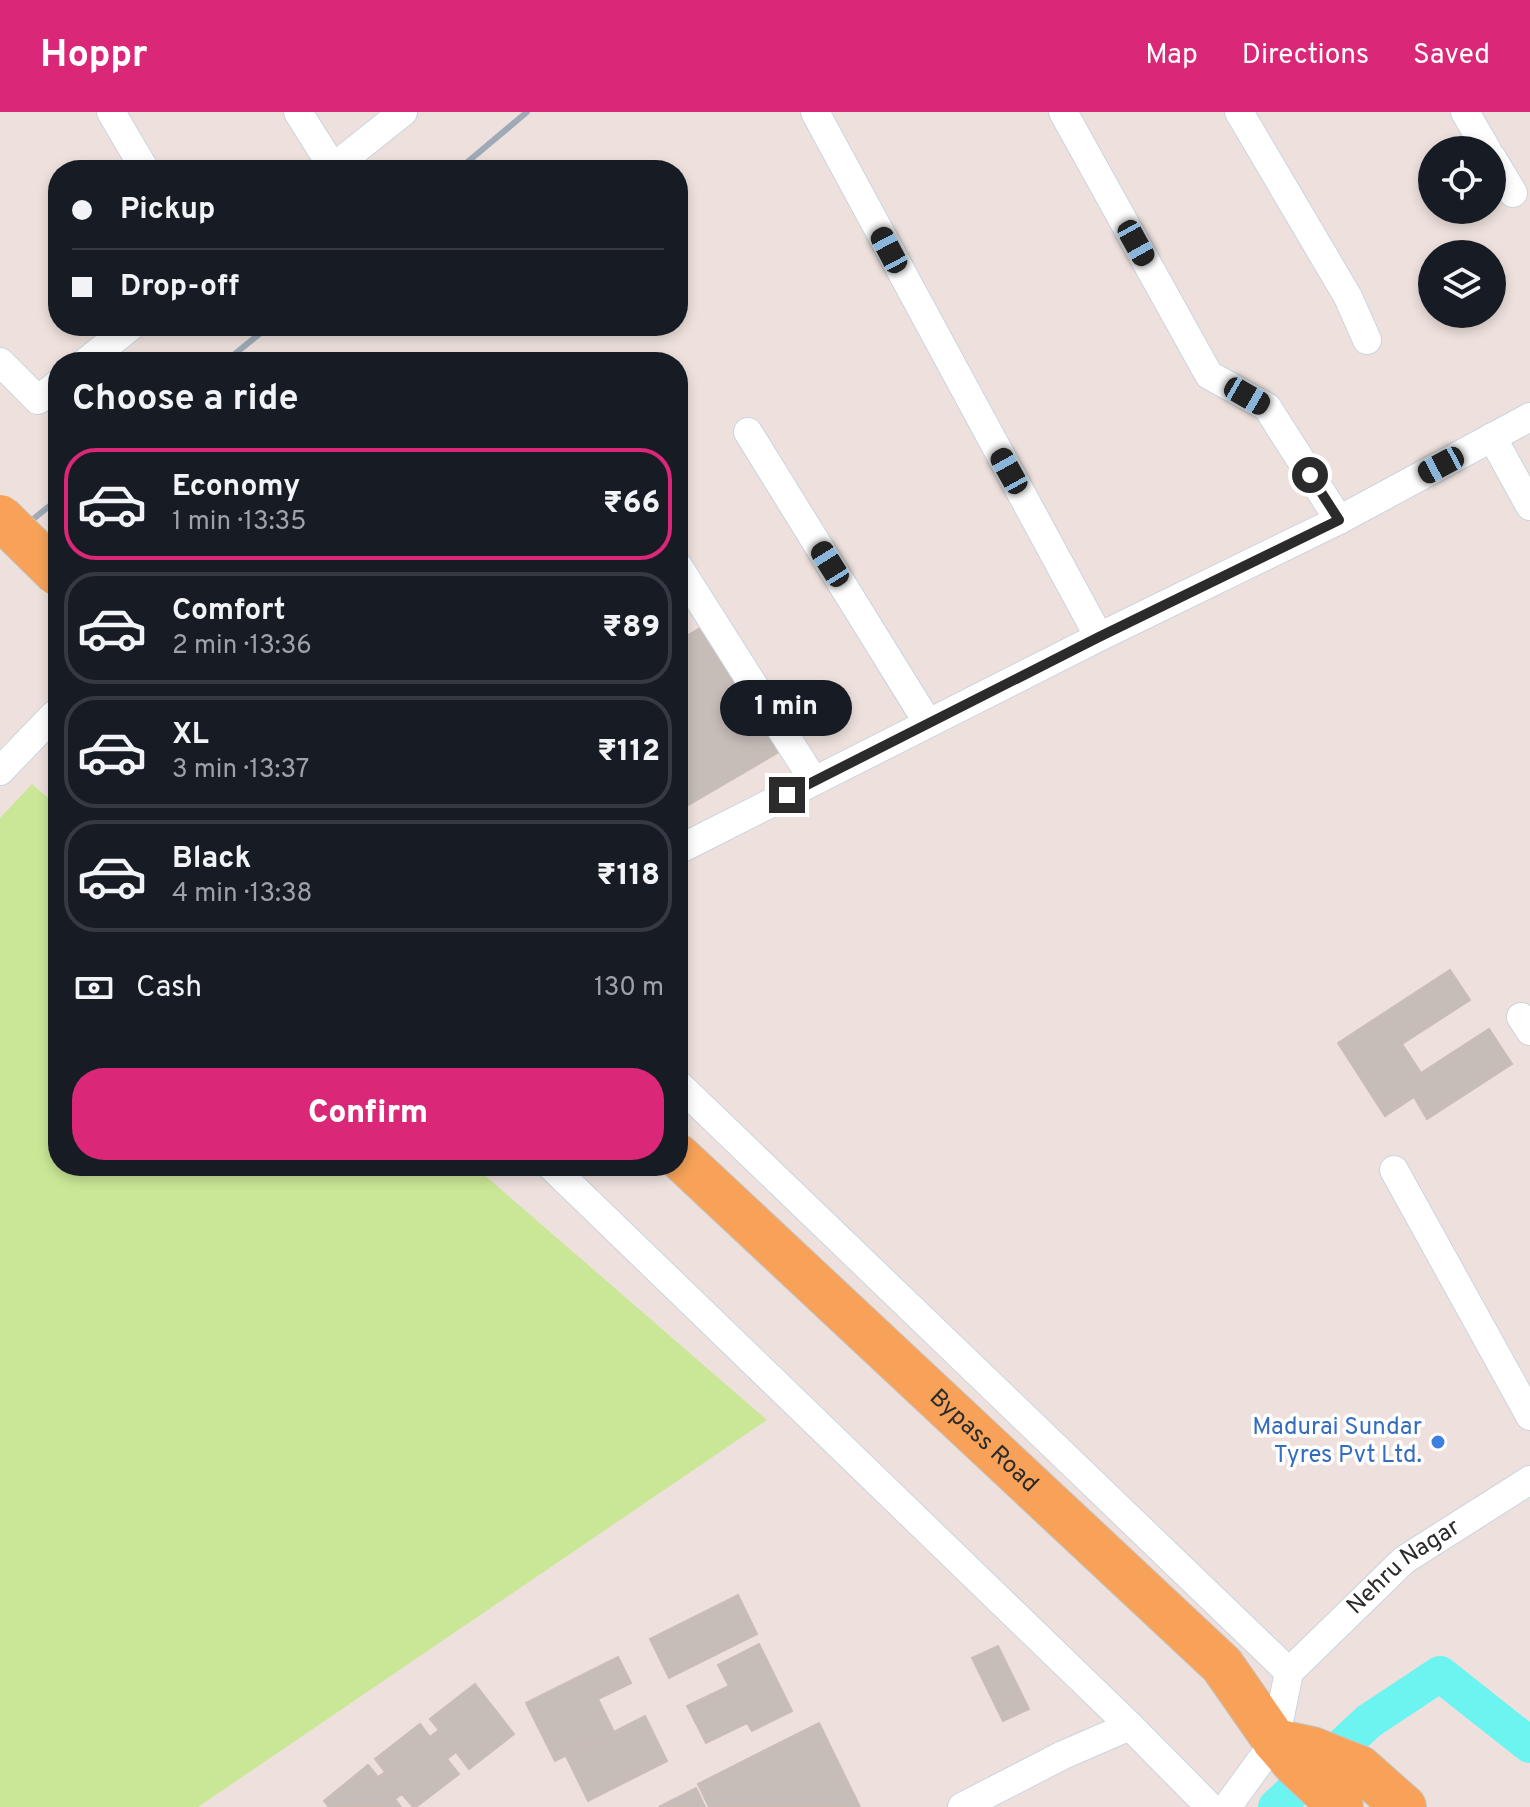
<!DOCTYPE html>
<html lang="en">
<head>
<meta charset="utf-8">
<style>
	body { margin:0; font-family:Overpass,sans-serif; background:#20242c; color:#f1f3f6; height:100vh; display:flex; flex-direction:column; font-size:30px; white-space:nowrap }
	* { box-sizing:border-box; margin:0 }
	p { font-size:26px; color:#9ea1a6 }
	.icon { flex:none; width:44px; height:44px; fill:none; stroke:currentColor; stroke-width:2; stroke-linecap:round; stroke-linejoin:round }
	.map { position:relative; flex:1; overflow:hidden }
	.panel { position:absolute; left:48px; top:240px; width:640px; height:824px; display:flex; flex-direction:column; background:#171b24; border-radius:32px; box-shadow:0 4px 12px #0003 }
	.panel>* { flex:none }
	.hud { position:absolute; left:48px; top:48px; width:640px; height:176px; border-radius:32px; box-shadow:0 4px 12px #0003; display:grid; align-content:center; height:176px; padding:0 24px; background:#171b24 }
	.buttons { position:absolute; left:1418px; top:24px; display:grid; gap:16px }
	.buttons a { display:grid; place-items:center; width:88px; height:88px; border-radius:50%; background:#171b24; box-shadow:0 4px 12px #0003; font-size:40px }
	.end { position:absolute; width:36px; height:36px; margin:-18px; border:10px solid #2b2b2b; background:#fff; box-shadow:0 0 0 4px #fff }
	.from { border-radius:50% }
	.bubble { position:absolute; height:56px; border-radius:28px; background:#171b24; box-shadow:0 4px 12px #0003; font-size:26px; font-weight:800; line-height:56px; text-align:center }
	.car { position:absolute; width:24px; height:48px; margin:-24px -12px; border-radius:10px; box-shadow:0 0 6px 2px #0007; background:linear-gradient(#222 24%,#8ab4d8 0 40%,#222 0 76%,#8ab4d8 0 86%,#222 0) }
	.hud b { display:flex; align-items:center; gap:28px; height:76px; font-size:30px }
	.hud b+b { border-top:2px solid #363941 }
	.hud i { width:20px; height:20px; background:#f1f3f6 }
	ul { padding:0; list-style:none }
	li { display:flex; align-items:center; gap:24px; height:112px; margin:0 16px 12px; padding:0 8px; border:4px solid #363941; border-radius:32px }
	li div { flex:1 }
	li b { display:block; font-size:30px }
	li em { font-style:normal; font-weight:800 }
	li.current { border-color:#db2777 }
	li>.icon { width:72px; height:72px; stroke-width:1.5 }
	h2 { padding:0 24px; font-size:36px; line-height:96px }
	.pay { display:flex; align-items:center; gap:20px; height:88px; padding:0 24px; font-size:30px }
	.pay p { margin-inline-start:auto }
	.primary-button { display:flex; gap:16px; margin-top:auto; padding:16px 24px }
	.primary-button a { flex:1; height:92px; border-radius:32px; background:#db2777; color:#fff; font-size:32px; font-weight:800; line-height:92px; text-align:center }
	header { display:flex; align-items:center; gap:48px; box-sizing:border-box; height:112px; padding:0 40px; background:#db2777; color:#fff }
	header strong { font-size:38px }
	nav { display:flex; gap:44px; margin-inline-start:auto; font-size:28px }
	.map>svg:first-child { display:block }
	.green { fill:#cae797 }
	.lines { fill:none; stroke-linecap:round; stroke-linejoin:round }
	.canal { stroke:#6bf4f0; stroke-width:36 }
	.building { fill:#c6bdb8; stroke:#c9bdb6; stroke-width:2 }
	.street-casing { stroke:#cbd4de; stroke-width:30 }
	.primary-casing { stroke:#c4c4c4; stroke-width:46 }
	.street { stroke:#fff; stroke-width:28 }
	.primary { stroke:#f7a258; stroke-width:44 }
	.rail { stroke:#9faab6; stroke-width:6 }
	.primary-bridge-casing { stroke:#c4c4c4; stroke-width:46; stroke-linecap:butt }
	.primary-bridge { stroke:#f7a258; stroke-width:44 }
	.route { stroke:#2b2b2b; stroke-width:10 }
	.shop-dot { fill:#3f7fe0; stroke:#fff; stroke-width:3 }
	.labels { text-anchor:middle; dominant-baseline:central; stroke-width:7; stroke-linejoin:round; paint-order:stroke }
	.shop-label { font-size:24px; fill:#366cbe; stroke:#fff; text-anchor:end }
	.street-label { font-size:24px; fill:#2b2b2b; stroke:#fff }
</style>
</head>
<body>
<header>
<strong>Hoppr</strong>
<nav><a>Map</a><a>Directions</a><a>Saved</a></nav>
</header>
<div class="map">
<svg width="1530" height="1695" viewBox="0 0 1530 1695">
	<rect width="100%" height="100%" fill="#eee1dd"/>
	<path class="green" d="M32,672L58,695V1054H474L767,1308L198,1695H0V706Z"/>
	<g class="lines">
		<path class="canal" d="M1276,1695L1369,1609L1440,1562L1530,1633"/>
	</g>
	<path class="building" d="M705,513L779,640L678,699V529Z
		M1450,858L1470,888L1402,932L1421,961L1489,917L1512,952L1427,1007L1414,985L1385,1004L1338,931Z
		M738,1483L757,1522L669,1566L650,1527Z
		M759,1532L792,1599L752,1619L747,1611L706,1631L687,1594L729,1574L718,1553Z
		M998,1534L1029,1597L1003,1609L972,1546Z
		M618,1545L631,1571L598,1587L614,1620L555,1649L526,1591Z
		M475,1572L514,1622L469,1657L456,1640L447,1647L459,1662L416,1695H413L402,1682L395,1687L401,1695H329L324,1689L368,1653L378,1665L385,1660L375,1647L420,1612L430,1625L439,1618L430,1607Z
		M645,1604L667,1649L588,1689L566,1644Z
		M819,1611L860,1695H709L698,1672Z
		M696,1676L705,1695H659Z"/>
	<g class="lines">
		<defs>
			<g id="street">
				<path d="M111,0L145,58"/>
				<path d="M298,0L333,56"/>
				<path d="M815,0L1099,525"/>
				<path d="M1063,0L1209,263L1267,295L1339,408"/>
				<path d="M1239,0L1348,185L1367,228"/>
				<path d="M1465,0L1487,38"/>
				<path d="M1492,46L1513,81"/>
				<path d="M330,58L403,0"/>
				<path d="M0,250L38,288L58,272"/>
				<path d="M86,250L131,214"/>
				<path d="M748,320L928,611"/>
				<path d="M1492,325L1530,394"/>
				<path d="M678,454L814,669"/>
				<path d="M0,659L54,603L58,607"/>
				<path d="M678,738L1099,525L1339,408L1530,305"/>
				<path d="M1521,905L1530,919"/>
				<path d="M678,972L1289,1560"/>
				<path d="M551,1054L1130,1614"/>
				<path d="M1394,1058L1530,1304"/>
				<path id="s1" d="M1289,1560L1404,1448L1530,1368"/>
				<path d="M962,1695L1063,1643L1130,1614L1210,1695"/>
				<path d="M1227,1695L1275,1629L1289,1560"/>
			</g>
			<g id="primary">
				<path id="s2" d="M678,1044L1222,1553L1275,1629L1296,1653L1341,1695"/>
				<path d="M1275,1629L1312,1637L1360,1656L1404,1695"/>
			</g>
		</defs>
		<use href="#street" class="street-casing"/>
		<use href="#primary" class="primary-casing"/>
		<use href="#street" class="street"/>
		<use href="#primary" class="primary"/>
		<path class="rail" d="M458,58L527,0
			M225,250L269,214
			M0,434L58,387"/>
		<defs>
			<path id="primary-bridge" d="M0,405L58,462"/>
		</defs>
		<use href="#primary-bridge" class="primary-bridge-casing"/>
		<use href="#primary-bridge" class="primary-bridge"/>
	</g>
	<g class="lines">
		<path class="route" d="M787,683L1099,525L1339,408L1310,363"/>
	</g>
	<circle class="shop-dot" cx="1438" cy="1330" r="8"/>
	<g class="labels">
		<g class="shop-label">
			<text x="1422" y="1316">Madurai Sundar<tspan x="1422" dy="28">Tyres Pvt Ltd.</tspan></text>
		</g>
		<g class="street-label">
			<text stroke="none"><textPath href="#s2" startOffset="418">Bypass Road</textPath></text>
			<text stroke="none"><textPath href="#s1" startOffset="156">Nehru Nagar</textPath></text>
		</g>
	</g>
</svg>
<div class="buttons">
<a><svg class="icon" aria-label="locate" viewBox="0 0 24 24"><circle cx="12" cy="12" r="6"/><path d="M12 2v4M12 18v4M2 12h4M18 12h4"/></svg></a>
<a><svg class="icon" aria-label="layers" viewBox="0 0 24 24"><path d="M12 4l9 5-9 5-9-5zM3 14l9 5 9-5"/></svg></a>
</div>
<i class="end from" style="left:1310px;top:363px"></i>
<i class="end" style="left:787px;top:683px"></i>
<div class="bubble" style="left:720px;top:568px;width:132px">1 min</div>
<i class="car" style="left:1136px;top:131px;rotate:151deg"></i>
<i class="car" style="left:889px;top:138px;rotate:332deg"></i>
<i class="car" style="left:1247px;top:284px;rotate:120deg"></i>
<i class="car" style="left:1441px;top:353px;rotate:242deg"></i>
<i class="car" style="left:1009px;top:359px;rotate:331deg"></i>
<i class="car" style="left:830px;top:452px;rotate:328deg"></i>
<div class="hud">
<b><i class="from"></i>Pickup</b>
<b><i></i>Drop-off</b>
</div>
<section class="panel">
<h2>Choose a ride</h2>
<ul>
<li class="current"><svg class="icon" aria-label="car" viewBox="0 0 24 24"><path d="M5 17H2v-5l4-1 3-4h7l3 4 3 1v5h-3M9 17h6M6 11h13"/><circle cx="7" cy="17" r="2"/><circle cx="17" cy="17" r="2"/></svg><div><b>Economy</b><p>1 min · 13:35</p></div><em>₹66</em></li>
<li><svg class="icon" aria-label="car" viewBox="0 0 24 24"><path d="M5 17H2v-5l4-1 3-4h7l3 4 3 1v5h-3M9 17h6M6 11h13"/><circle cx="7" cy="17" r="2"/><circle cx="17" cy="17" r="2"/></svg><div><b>Comfort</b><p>2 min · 13:36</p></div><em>₹89</em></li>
<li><svg class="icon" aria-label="car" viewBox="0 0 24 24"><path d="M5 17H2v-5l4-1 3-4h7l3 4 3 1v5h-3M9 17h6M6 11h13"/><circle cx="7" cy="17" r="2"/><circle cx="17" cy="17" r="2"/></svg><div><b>XL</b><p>3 min · 13:37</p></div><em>₹112</em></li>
<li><svg class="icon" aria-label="car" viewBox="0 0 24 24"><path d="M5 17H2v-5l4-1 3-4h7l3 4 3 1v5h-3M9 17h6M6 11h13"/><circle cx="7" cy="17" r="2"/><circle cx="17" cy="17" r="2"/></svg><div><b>Black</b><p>4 min · 13:38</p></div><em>₹118</em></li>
</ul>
<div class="pay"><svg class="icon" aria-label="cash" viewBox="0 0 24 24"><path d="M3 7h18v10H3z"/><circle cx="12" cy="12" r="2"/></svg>Cash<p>130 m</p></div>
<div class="primary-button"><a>Confirm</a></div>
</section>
</div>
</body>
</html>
